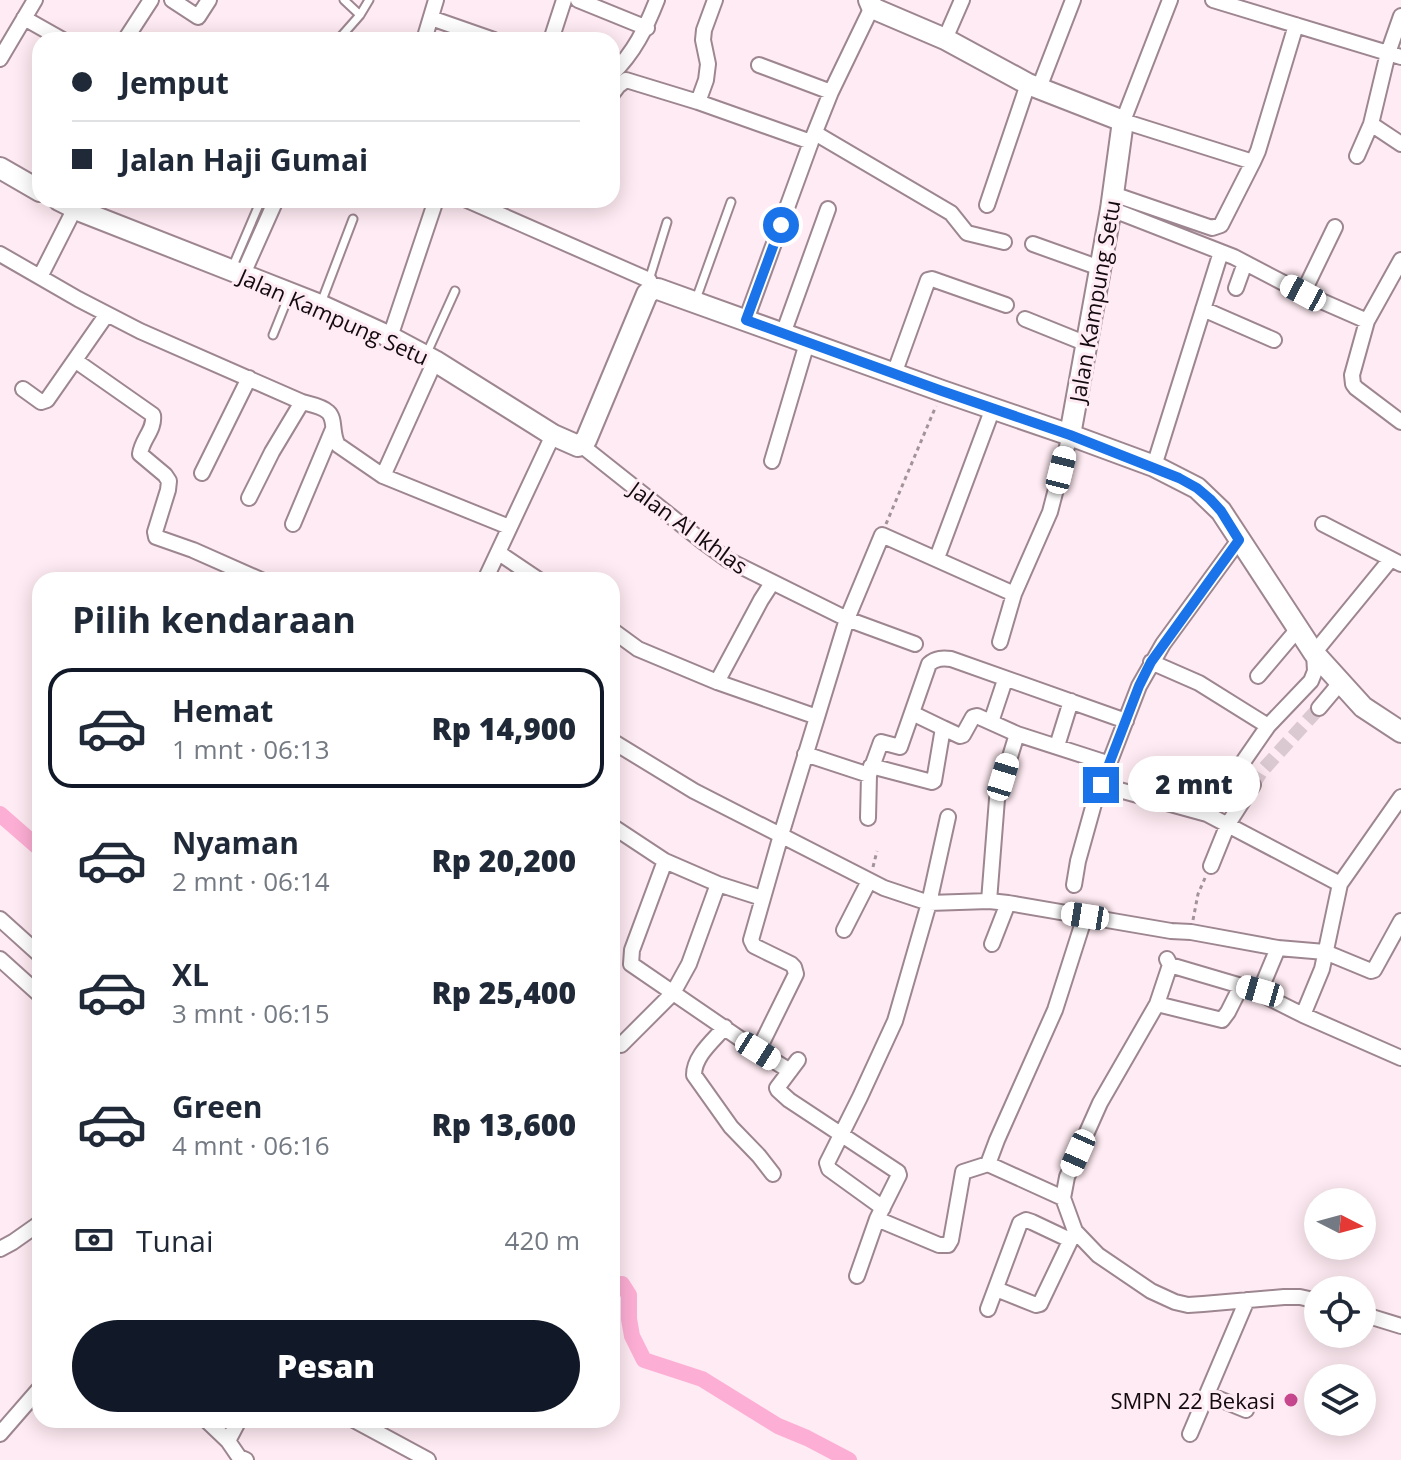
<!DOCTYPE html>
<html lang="id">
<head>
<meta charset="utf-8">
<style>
	body { margin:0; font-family:"Open Sans",sans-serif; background:#f2f2f3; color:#1f2937; height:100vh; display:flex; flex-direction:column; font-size:30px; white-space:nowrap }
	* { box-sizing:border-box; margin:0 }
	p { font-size:26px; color:#747a83 }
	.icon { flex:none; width:44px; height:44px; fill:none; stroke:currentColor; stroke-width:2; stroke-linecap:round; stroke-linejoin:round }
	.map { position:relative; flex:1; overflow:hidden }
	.sheet { position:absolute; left:32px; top:572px; width:588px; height:856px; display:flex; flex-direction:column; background:#fff; border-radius:24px; box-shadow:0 4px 20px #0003 }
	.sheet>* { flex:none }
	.guide { position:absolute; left:32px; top:32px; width:588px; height:176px; border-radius:24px; box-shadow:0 4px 20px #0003; display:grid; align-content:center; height:176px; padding:0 40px; background:#fff }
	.needle { width:52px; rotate:96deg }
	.buttons { position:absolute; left:1304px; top:1188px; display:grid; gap:16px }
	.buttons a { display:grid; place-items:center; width:72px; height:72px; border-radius:50%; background:#fff; box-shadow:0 4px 20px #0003; font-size:40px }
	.end { position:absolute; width:36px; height:36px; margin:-18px; border:10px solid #1a73e8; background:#fff; box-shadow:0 0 0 4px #fff }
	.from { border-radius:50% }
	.bubble { position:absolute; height:56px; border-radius:28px; background:#fff; box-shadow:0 4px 20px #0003; font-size:26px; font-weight:800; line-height:56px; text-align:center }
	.car { position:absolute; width:24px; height:48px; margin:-24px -12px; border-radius:10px; box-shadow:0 0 6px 2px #0007; background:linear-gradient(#fff 24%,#345 0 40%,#fff 0 76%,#345 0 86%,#fff 0) }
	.guide b { display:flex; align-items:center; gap:28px; height:76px; font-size:30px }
	.guide b+b { border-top:2px solid #e0e1e3 }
	.guide i { width:20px; height:20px; background:#1f2937 }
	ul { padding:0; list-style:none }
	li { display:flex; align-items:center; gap:24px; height:120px; margin:0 16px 12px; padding:0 24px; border:4px solid transparent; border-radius:24px }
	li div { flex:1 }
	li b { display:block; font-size:30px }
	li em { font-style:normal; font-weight:800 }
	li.selected { border-color:#111827 }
	li>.icon { width:72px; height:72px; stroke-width:1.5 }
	h2 { padding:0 40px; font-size:36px; line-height:96px }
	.pay { display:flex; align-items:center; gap:20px; height:88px; padding:0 40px; font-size:30px }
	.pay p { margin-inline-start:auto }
	.button { display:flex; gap:16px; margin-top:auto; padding:16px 40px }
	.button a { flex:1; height:92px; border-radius:48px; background:#111827; color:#fff; font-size:32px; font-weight:800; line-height:92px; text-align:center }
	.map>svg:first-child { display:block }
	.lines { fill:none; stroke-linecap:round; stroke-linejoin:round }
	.canal { stroke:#fdaed4; stroke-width:16 }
	.street-tunnel { stroke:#dbc9d1; stroke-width:14; stroke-dasharray:14 7; stroke-linecap:butt }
	.lane-casing { stroke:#9d8690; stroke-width:11 }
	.street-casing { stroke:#9d8690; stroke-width:18 }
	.secondary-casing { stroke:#9d8690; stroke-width:24 }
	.path { stroke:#a29399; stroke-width:3; stroke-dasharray:4 4; stroke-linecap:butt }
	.lane { stroke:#fff; stroke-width:7 }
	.street { stroke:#fff; stroke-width:14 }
	.secondary { stroke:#fff; stroke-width:20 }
	.route { stroke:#1a73e8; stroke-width:10 }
	.poi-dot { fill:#c94890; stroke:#ffebf3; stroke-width:3 }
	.labels { text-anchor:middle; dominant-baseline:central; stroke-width:6; stroke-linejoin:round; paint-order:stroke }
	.street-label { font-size:22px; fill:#120a0e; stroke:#ffebf3 }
	.poi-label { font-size:22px; fill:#120a0e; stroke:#ffebf3; text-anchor:end }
</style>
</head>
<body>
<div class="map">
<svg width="1401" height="1460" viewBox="0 0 1401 1460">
	<rect width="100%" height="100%" fill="#ffebf3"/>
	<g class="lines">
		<path class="canal" d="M0,814L40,849
			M612,1284H622L629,1295V1319L632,1336L644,1360L702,1379L778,1426L807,1438L849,1460"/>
		<path class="street-tunnel" d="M1253,785L1261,772L1319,708"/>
		<defs>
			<path id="lane" d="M360,15L369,0
				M338,40L360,15L344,0
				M232,268L261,200
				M649,280L667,222
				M695,302L731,202
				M321,303L353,219
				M273,335L289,295
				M426,355L455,291"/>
			<path id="street" d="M172,0L198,17L209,0
				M578,0L647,28
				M1170,0L1123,121L1253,162L1258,151L1296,25
				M1213,0L1401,57
				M24,18L63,40
				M431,18L494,40
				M945,39L962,0
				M125,40L151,0
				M424,40L436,0
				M551,40L564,0
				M0,59L35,0
				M759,65L831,92
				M612,74C634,53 646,28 657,0
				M1039,88L1073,0
				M612,94L618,86L626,80L698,102L811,142
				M698,102L706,80L708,64L703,40L704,30L715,0
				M1371,124L1401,144
				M815,133L951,213L967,233L1004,242
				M1357,156L1371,124L1388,53L1401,16
				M1113,194L1212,228L1221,225L1253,162
				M467,200L649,280L653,289
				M987,205L1028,84
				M1111,209L1234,257L1303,293L1367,321
				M1033,244L1100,268
				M0,254L78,299L140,331L302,402C309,404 322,406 328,412C336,419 331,434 338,445L383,476L509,527
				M1401,260L1367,321L1352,375L1353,384L1356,388L1401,422
				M243,274L276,200
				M40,277L75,208
				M1236,288L1245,263
				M1303,293L1335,227
				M1203,309L1274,340
				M1025,319L1087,344
				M746,320L811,142L831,92L872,7
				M783,334L828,209
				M390,337L436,200
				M76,361L153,415C155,430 142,439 140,454L165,475L169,481L168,490L155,532L156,537L193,550L261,580
				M894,374L928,280L932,279L1006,305
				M23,389L41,402L47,400L107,314
				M581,445L702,541L728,560L847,619L915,644
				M772,461L807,343
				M1154,466L1221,252
				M202,473L249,378
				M383,476L435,361
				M249,498L272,452L302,402
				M293,524L333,429
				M1323,524L1401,564
				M499,553L539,580
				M937,558L993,408
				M485,580L553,435
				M612,630L638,649L717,682L817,717
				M1000,642L1014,594L1050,512L1070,435
				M1151,662L1199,683L1268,726
				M1258,676L1297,630
				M717,682L761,600L772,583
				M1319,708L1340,683
				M991,722L1005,680
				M943,728L960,736L963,735L973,717L977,716L1017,734L1110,764
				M612,741L694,791L884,888L929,903L989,901L1008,903L1171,931L1191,932L1278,948L1260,991L1261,994L1303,1015L1401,1058
				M1057,746L1071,701
				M805,754L869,775
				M871,766L932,782L934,781L943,728L912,713
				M1101,785L1207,814L1340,884
				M1207,814L1268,726L1311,681L1315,671L1314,653L1391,559
				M868,818L869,775L881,742L900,747L929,664C936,658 943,658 951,659L1126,721
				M612,826L665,861L718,884L762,898
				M665,861L632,950L631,964L758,1051L790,1071
				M1211,866L1228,824L1253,785
				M1074,885L1078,861L1095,800L1139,686L1163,644L1239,540
				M989,901L997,799L1017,734
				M0,919L40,955
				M844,930L869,881
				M992,944L1008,903
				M1278,948L1325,952L1371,971L1374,970L1401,921
				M0,959L40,995
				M1167,959L1170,965L1157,1004L1100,1103L1067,1177L1063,1198L1075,1231L1098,1255L1151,1291L1175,1302L1188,1305L1203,1304L1284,1297H1300L1318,1301
				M1170,965L1248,988
				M1157,1004L1222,1020L1228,1012L1241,986
				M1303,1015L1322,969L1340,884L1401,797
				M725,1027C713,1041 694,1056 694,1075L731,1127L759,1156L773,1174
				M621,1045L673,993L689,964L718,884
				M758,1051L796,974L794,967L791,964L754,946L751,940L781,835L847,619L882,535L1014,594
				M798,1060L777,1088L778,1090L789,1100L898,1172L899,1175L877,1219L857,1276
				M988,1164L1063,1198
				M883,1208L829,1169L827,1163L860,1097L895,1021L929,903L948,817
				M877,1219L939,1245H948L951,1240L963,1172L988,1164L997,1140L1055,1010L1085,916
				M0,1249L13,1242L40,1223
				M996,1289L1036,1305L1040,1304L1073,1235
				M988,1309L1020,1223L1026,1220L1032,1222L1070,1240
				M1362,1314L1401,1326
				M1207,1394L1246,1410
				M206,1420L228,1441L239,1457L246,1460
				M354,1420L428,1460
				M0,1434L40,1388
				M1190,1434L1247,1300
				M228,1441L239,1420"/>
			<path id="secondary" d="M869,0L872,7L877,10L945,39L1028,84L1123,121L1111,209L1070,435
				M0,168L40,191
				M59,200L83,212L320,305L390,337L435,361L553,435L578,446L586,440L647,294L653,289H658L942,391L1070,435L1154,466L1197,488L1221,511L1314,653L1363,707L1401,732"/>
		</defs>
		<use href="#lane" class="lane-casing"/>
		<use href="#street" class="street-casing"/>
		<use href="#secondary" class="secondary-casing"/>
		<path class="path" d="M886,524L936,406
			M873,867L877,851
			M1193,920L1198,894L1205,878"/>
		<use href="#lane" class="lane"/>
		<use href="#street" class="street"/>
		<use href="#secondary" class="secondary"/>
	</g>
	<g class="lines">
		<path class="route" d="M781,225L746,320L942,391L1070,435L1179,478L1197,488L1210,499L1221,511L1239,540L1151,662L1139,686L1101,785"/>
	</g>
	<circle class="poi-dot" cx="1291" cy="1400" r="8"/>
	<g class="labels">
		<g class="street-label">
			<text transform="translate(1094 301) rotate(-80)">Jalan Kampung Setu</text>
			<text transform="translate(334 316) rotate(24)">Jalan Kampung Setu</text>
			<text transform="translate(689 527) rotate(36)">Jalan Al Ikhlas</text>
		</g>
		<g class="poi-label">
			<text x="1275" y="1400">SMPN 22 Bekasi</text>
		</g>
	</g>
</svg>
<div class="buttons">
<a><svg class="needle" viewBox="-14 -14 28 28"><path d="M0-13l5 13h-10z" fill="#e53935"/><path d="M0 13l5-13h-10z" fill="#747a83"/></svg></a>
<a><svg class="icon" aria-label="locate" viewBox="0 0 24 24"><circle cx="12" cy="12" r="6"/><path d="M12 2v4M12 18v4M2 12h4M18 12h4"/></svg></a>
<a><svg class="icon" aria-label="layers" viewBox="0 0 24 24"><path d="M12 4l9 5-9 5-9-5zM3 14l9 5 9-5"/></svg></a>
</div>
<i class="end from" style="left:781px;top:225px"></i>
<i class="end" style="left:1101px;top:785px"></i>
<div class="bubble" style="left:1128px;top:756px;width:132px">2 mnt</div>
<i class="car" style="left:1303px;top:293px;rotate:298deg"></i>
<i class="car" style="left:1061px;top:470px;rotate:14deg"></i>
<i class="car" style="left:1003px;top:777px;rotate:17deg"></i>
<i class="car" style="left:1085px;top:916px;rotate:279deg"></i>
<i class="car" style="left:1260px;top:991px;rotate:286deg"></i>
<i class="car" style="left:758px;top:1051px;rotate:122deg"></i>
<i class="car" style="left:1078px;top:1153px;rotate:204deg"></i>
<div class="guide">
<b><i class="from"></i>Jemput</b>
<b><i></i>Jalan Haji Gumai</b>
</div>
<section class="sheet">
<h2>Pilih kendaraan</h2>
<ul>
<li class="selected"><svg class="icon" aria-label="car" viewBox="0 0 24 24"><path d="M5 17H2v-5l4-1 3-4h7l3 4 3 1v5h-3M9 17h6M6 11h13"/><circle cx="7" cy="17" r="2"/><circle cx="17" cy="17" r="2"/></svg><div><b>Hemat</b><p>1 mnt · 06:13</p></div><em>Rp 14,900</em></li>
<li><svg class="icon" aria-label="car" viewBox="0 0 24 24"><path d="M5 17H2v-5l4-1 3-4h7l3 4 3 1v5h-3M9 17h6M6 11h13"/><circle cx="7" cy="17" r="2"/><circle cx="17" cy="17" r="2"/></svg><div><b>Nyaman</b><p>2 mnt · 06:14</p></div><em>Rp 20,200</em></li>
<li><svg class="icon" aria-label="car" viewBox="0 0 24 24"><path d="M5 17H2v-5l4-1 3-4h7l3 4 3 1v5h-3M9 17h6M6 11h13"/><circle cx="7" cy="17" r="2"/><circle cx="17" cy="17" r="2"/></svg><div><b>XL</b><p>3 mnt · 06:15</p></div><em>Rp 25,400</em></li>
<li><svg class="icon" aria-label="car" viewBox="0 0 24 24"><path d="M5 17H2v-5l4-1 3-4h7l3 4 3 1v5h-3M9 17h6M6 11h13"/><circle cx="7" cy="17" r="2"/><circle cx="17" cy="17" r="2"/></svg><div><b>Green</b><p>4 mnt · 06:16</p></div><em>Rp 13,600</em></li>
</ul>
<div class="pay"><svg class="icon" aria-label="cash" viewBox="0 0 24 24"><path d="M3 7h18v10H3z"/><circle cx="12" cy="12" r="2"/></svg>Tunai<p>420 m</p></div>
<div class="button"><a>Pesan</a></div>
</section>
</div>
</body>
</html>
